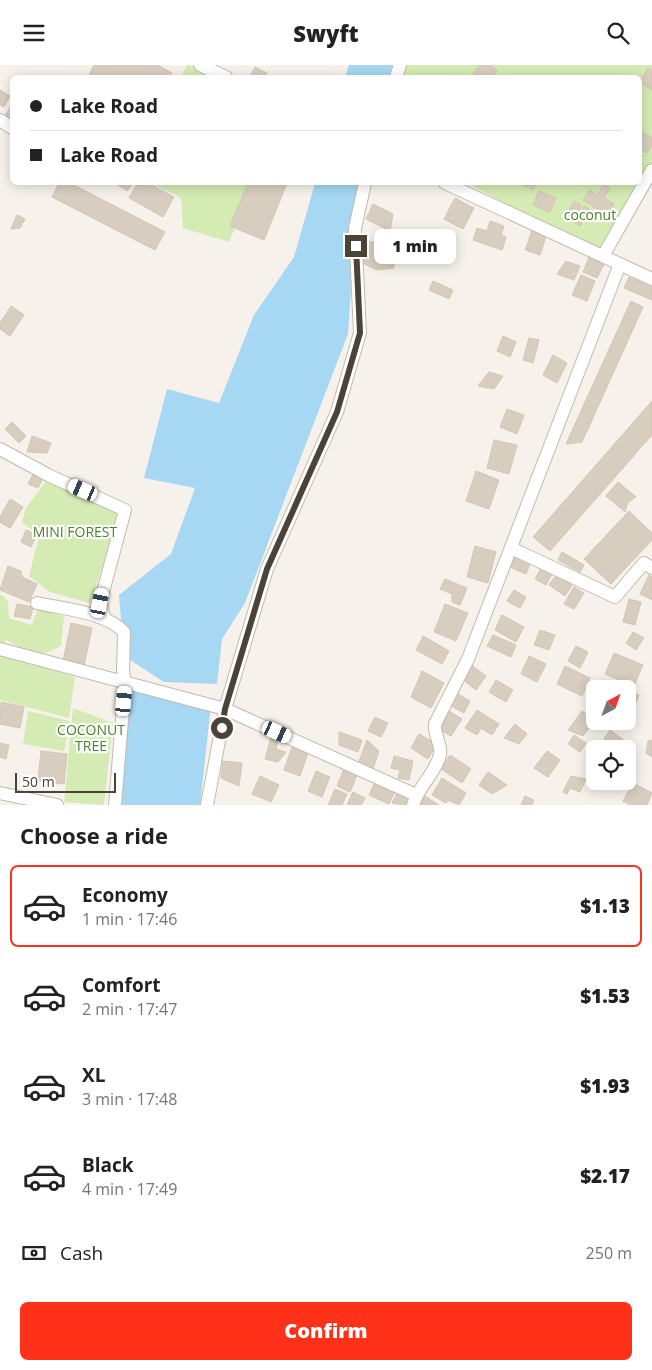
<!DOCTYPE html>
<html lang="en">
<head>
<meta charset="utf-8">
<style>
	body { margin:0; font-family:"Open Sans",sans-serif; background:#f6f6f6; color:#222; height:100vh; display:flex; flex-direction:column; font-size:19px; white-space:nowrap }
	* { box-sizing:border-box; margin:0 }
	p { font-size:16px; color:#767676 }
	.icon { flex:none; width:28px; height:28px; fill:none; stroke:currentColor; stroke-width:2; stroke-linecap:round; stroke-linejoin:round }
	.map { position:relative; height:740px; overflow:hidden }
	.drawer { display:flex; flex-direction:column; background:#fff; flex:1 }
	.drawer>* { flex:none }
	.hud { position:absolute; left:10px; top:10px; width:632px; height:110px; border-radius:8px; box-shadow:0 2px 12px #0003; display:grid; align-content:center; height:110px; padding:0 20px; background:#fff }
	.needle { width:32px; rotate:41deg }
	.buttons { position:absolute; left:586px; top:615px; display:grid; gap:10px }
	.buttons a { display:grid; place-items:center; width:50px; height:50px; border-radius:8px; background:#fff; box-shadow:0 2px 12px #0003; font-size:25px }
	.scale { position:absolute; left:15px; bottom:12px; width:101px; box-sizing:border-box; padding-left:5px; border:2px solid #4b4338; border-top:0; font-size:14px; line-height:18px; white-space:nowrap; color:#4b4338; -webkit-text-stroke:4px #fff; paint-order:stroke }
	.end { position:absolute; width:22px; height:22px; margin:-11px; border:6px solid #4b4338; background:#fff; box-shadow:0 0 0 2px #fff }
	.from { border-radius:50% }
	.bubble { position:absolute; height:35px; border-radius:8px; background:#fff; box-shadow:0 2px 12px #0003; font-size:16px; font-weight:800; line-height:35px; text-align:center }
	.car { position:absolute; width:15px; height:30px; margin:-15px -8px; border-radius:6px; box-shadow:0 0 4px 1px #0007; background:linear-gradient(#fff 24%,#345 0 40%,#fff 0 76%,#345 0 86%,#fff 0) }
	.hud b { display:flex; align-items:center; gap:18px; height:48px; font-size:19px }
	.hud b+b { border-top:1px solid #e0e0e0 }
	.hud i { width:12px; height:12px; background:#222 }
	ul { padding:0; list-style:none }
	li { display:flex; align-items:center; gap:15px; height:82px; margin:0 10px 8px; padding:0 10px; border:2px solid transparent; border-radius:8px }
	li div { flex:1 }
	li b { display:block; font-size:19px }
	li em { font-style:normal; font-weight:800 }
	li.selected { border-color:#ff3219 }
	li>.icon { width:45px; height:45px; stroke-width:1.5 }
	h2 { padding:0 20px; font-size:22px; line-height:60px }
	.pay { display:flex; align-items:center; gap:12px; height:55px; padding:0 20px; font-size:19px }
	.pay p { margin-inline-start:auto }
	.action { display:flex; gap:10px; margin-top:auto; padding:10px 20px }
	.action a { flex:1; height:58px; border-radius:8px; background:#ff3219; color:#fff; font-size:20px; font-weight:800; line-height:58px; text-align:center }
	header { display:flex; justify-content:space-between; align-items:center; height:65px; padding:0 20px; background:#fff; font-size:22px; font-weight:800 }
	.map>svg:first-child { display:block }
	.green { fill:#d4ebb3 }
	.water { fill:#a6d7f3 }
	.building { fill:#d8cec0; stroke:#d3c5b3 }
	.lines { fill:none; stroke-linecap:round; stroke-linejoin:round }
	.minor-casing { stroke:#c2baad; stroke-width:14 }
	.minor { stroke:#fff; stroke-width:12 }
	.route { stroke:#4b4338; stroke-width:6 }
	.labels { text-anchor:middle; dominant-baseline:central; stroke-width:4.5; stroke-linejoin:round; paint-order:stroke }
	.park-label { font-size:14px; fill:#4d8028; stroke:#fff }
</style>
</head>
<body>
<header><svg class="icon" aria-label="menu" viewBox="0 0 24 24"><path d="M4 6h16M4 12h16M4 18h16"/></svg>Swyft<svg class="icon" aria-label="search" viewBox="0 0 24 24"><circle cx="10" cy="10" r="6"/><path d="M15 15l6 6"/></svg></header>
<div class="map">
<svg width="652" height="740" viewBox="0 0 652 740">
	<rect width="100%" height="100%" fill="#f6f2eb"/>
	<path class="green" d="M187,0H189L215,12H181Z
		M407,0H652V96L603,191L467,118H640V12H402Z
		M151,118H253L229,177L183,163L181,133Z
		M47,415L121,447L90,538L50,527L29,511L39,471L22,457L26,443Z
		M0,529L8,536L9,553L32,560L38,543L64,551L61,581L37,592L6,575L3,580L0,579Z
		M0,589L75,612L69,653L0,635Z
		M73,643L113,658L104,740L64,737Z
		M28,646L70,656L64,686L23,679Z"/>
	<path class="water" d="M349,0H393L389,12H345Z
		M315,118H365L355,163L348,269L245,538L222,574L217,619L164,617L124,591L119,530L171,489L195,423L144,413L167,324L219,338L254,250L294,192Z
		M125,618L211,640L200,740H117Z"/>
	<path class="building" d="M94,0H158L172,8L169,12H88Z
		M479,0H489L497,5L493,12H475L472,11Z
		M255,2L267,8L265,12H250Z
		M648,3L652,6V25L640,17Z
		M0,25L10,31L4,42L0,40Z
		M12,39V56L5,51Z
		M642,67L652,73V80L647,88L640,83V71Z
		M59,118H70L165,167L155,185L52,132Z
		M115,118H133L127,126Z
		M138,118H148L174,132L163,152L129,133Z
		M248,118H287L264,175L230,161Z
		M519,118H537L533,125Z
		M604,119L610,123L604,133L614,139L607,150L583,135L589,125L597,130Z
		M539,126L556,133L550,147L533,140Z
		M455,133L474,143L463,164L444,154Z
		M574,136L581,140L579,144L581,146L584,141L589,144L580,161L565,152Z
		M373,139L393,149L390,166L366,154Z
		M17,150L25,154L20,163L11,164Z
		M490,156L504,161L501,170L506,172L502,185L473,175L477,163L487,166Z
		M533,163L547,168L540,190L525,185Z
		M366,176L385,179L383,189L396,191L394,203L377,205L362,198Z
		M589,192L604,199L597,213L583,207Z
		M566,196L580,201L574,215L557,209Z
		M581,210L595,216L587,236L572,230Z
		M629,212L652,222V235L624,223Z
		M433,216L453,225L449,234L429,225Z
		M631,236L643,242L582,377L566,379Z
		M11,241L24,250L10,271L0,264V258Z
		M503,271L516,277L510,292L497,286Z
		M529,273L539,275L533,298L523,295Z
		M553,290L567,298L557,318L543,310Z
		M489,307L503,311L494,324L478,321Z
		M652,336V370L550,486L533,472Z
		M507,344L524,350L517,369L500,362Z
		M12,357L26,371L19,378L5,364Z
		M32,371L51,378L47,388L27,387Z
		M494,375L517,380L509,409L487,403Z
		M476,406L499,415L489,444L466,436Z
		M34,407L44,411L38,423L28,419Z
		M618,417L636,432L628,437L625,447L606,431Z
		M10,434L23,442L10,463L0,457V452Z
		M629,446L652,468V475L611,519L584,494Z
		M26,465L37,470L31,482L21,477Z
		M475,481L496,487L488,518L467,512Z
		M562,487L584,500L580,507L558,495Z
		M515,491L531,497L526,509L510,502Z
		M8,501L21,506L22,512L37,519L29,537L0,525Z
		M541,503L552,509L546,520L535,514Z
		M557,509L572,520L565,531L549,520Z
		M649,510L652,512V535L640,529Z
		M445,514L467,523L460,540L452,537V529L440,524Z
		M574,522L584,528L574,544L564,539Z
		M514,525L526,532L520,543L507,536Z
		M629,534L641,537L635,560L623,557Z
		M17,539L33,542L30,554L14,551Z
		M445,539L468,548L456,576L434,567Z
		M502,550L524,562L516,577L495,565Z
		M71,558L92,563L84,601L63,596Z
		M540,565L555,570L549,585L534,580Z
		M633,567L644,573L636,585L626,578Z
		M493,570L516,580L511,592L487,581Z
		M423,571L449,586L442,599L416,585Z
		M576,581L588,587L580,603L568,596Z
		M614,588L643,600L634,621L605,609Z
		M529,591L546,599L537,617L521,609Z
		M471,600L486,611L476,625L463,615Z
		M565,601L590,613L582,631L557,619Z
		M422,606L444,618L431,643L411,632Z
		M496,615L513,625L506,637L489,627Z
		M596,621L608,623L595,624V631L591,629Z
		M455,627L470,636L464,648L448,639Z
		M631,627L639,630L634,643L628,641Z
		M1,637L24,642L20,663L0,659Z
		M477,645L499,659L492,670L481,663L477,670L465,663Z
		M449,646L462,654L451,671L438,664Z
		M582,646L595,656L583,671L568,665Z
		M375,652L388,658L381,672L368,666Z
		M515,659L527,669L519,679L504,673Z
		M610,665L625,676L619,684L604,674Z
		M339,667L362,675L358,687L339,680Z
		M419,669L437,679L428,694L411,683Z
		M574,670L586,678L580,687L568,679Z
		M271,672L278,674L276,684L286,687L278,697L265,694Z
		M367,675L379,686L373,704L358,699Z
		M652,675V692L646,688L648,676Z
		M0,678L9,680L6,694L0,692Z
		M292,682L308,688L300,711L284,705Z
		M41,686L67,689L64,719L38,716Z
		M547,686L560,695L548,712L534,703Z
		M450,690L471,704L462,718L441,704Z
		M394,691L413,696L409,715L398,713L400,705L391,703Z
		M223,696L242,698L239,721L221,713Z
		M344,704L357,710L350,727L337,721Z
		M316,706L330,712L322,732L308,726Z
		M488,707L507,720L492,729L479,720Z
		M260,711L279,720L271,737L252,729Z
		M571,711L586,714L580,727L570,723L567,729L563,727Z
		M442,713L466,728L459,740L448,735L446,738L432,730Z
		M376,715L396,724L389,739L369,730Z
		M633,718L652,728L647,740H630L623,736Z
		M335,724L347,729L342,740H328Z
		M398,726L409,732L405,740L392,738Z
		M353,727L365,733L361,740H347Z
		M425,731L439,740H420Z
		M525,731L534,735L532,740H521Z"/>
	<g class="lines">
		<defs>
			<path id="minor" d="M200,0L226,12
				M396,12L400,0
				M0,55L12,63
				M445,118L652,214
				M603,191L652,105
				M0,384L48,410L125,445L100,538L105,554
				M511,483L615,532L644,498L652,503
				M37,538C63,544 106,547 124,567L123,606L125,618L115,740
				M0,584L225,644L416,730
				M0,728L57,740
				M207,740L225,644L267,504L337,347L360,268L355,163L365,118
				M413,740C418,722 435,709 440,690C442,680 434,670 435,659L468,594L620,199"/>
		</defs>
		<use href="#minor" class="minor-casing"/>
		<use href="#minor" class="minor"/>
	</g>
	<g class="lines">
		<path class="route" d="M222,663L225,644L267,504L337,347L360,268L356,181"/>
	</g>
	<g class="labels">
		<g class="park-label">
			<text x="590" y="149">coconut</text>
			<text x="75" y="466">MINI FOREST</text>
			<text x="91" y="664">COCONUT<tspan x="91" dy="16">TREE</tspan></text>
		</g>
	</g>
</svg>
<div class="buttons">
<a><svg class="needle" viewBox="-14 -14 28 28"><path d="M0-13l5 13h-10z" fill="#e53935"/><path d="M0 13l5-13h-10z" fill="#767676"/></svg></a>
<a><svg class="icon" aria-label="locate" viewBox="0 0 24 24"><circle cx="12" cy="12" r="6"/><path d="M12 2v4M12 18v4M2 12h4M18 12h4"/></svg></a>
</div>
<div class="scale">50 m</div>
<i class="end from" style="left:222px;top:663px"></i>
<i class="end" style="left:356px;top:181px"></i>
<div class="bubble" style="left:374px;top:164px;width:82px">1 min</div>
<i class="car" style="left:83px;top:425px;rotate:293deg"></i>
<i class="car" style="left:100px;top:538px;rotate:11deg"></i>
<i class="car" style="left:124px;top:636px;rotate:5deg"></i>
<i class="car" style="left:277px;top:667px;rotate:114deg"></i>
<div class="hud">
<b><i class="from"></i>Lake Road</b>
<b><i></i>Lake Road</b>
</div>
</div>
<section class="drawer">
<h2>Choose a ride</h2>
<ul>
<li class="selected"><svg class="icon" aria-label="car" viewBox="0 0 24 24"><path d="M5 17H2v-5l4-1 3-4h7l3 4 3 1v5h-3M9 17h6M6 11h13"/><circle cx="7" cy="17" r="2"/><circle cx="17" cy="17" r="2"/></svg><div><b>Economy</b><p>1 min · 17:46</p></div><em>$1.13</em></li>
<li><svg class="icon" aria-label="car" viewBox="0 0 24 24"><path d="M5 17H2v-5l4-1 3-4h7l3 4 3 1v5h-3M9 17h6M6 11h13"/><circle cx="7" cy="17" r="2"/><circle cx="17" cy="17" r="2"/></svg><div><b>Comfort</b><p>2 min · 17:47</p></div><em>$1.53</em></li>
<li><svg class="icon" aria-label="car" viewBox="0 0 24 24"><path d="M5 17H2v-5l4-1 3-4h7l3 4 3 1v5h-3M9 17h6M6 11h13"/><circle cx="7" cy="17" r="2"/><circle cx="17" cy="17" r="2"/></svg><div><b>XL</b><p>3 min · 17:48</p></div><em>$1.93</em></li>
<li><svg class="icon" aria-label="car" viewBox="0 0 24 24"><path d="M5 17H2v-5l4-1 3-4h7l3 4 3 1v5h-3M9 17h6M6 11h13"/><circle cx="7" cy="17" r="2"/><circle cx="17" cy="17" r="2"/></svg><div><b>Black</b><p>4 min · 17:49</p></div><em>$2.17</em></li>
</ul>
<div class="pay"><svg class="icon" aria-label="cash" viewBox="0 0 24 24"><path d="M3 7h18v10H3z"/><circle cx="12" cy="12" r="2"/></svg>Cash<p>250 m</p></div>
<div class="action"><a>Confirm</a></div>
</section>
</body>
</html>
